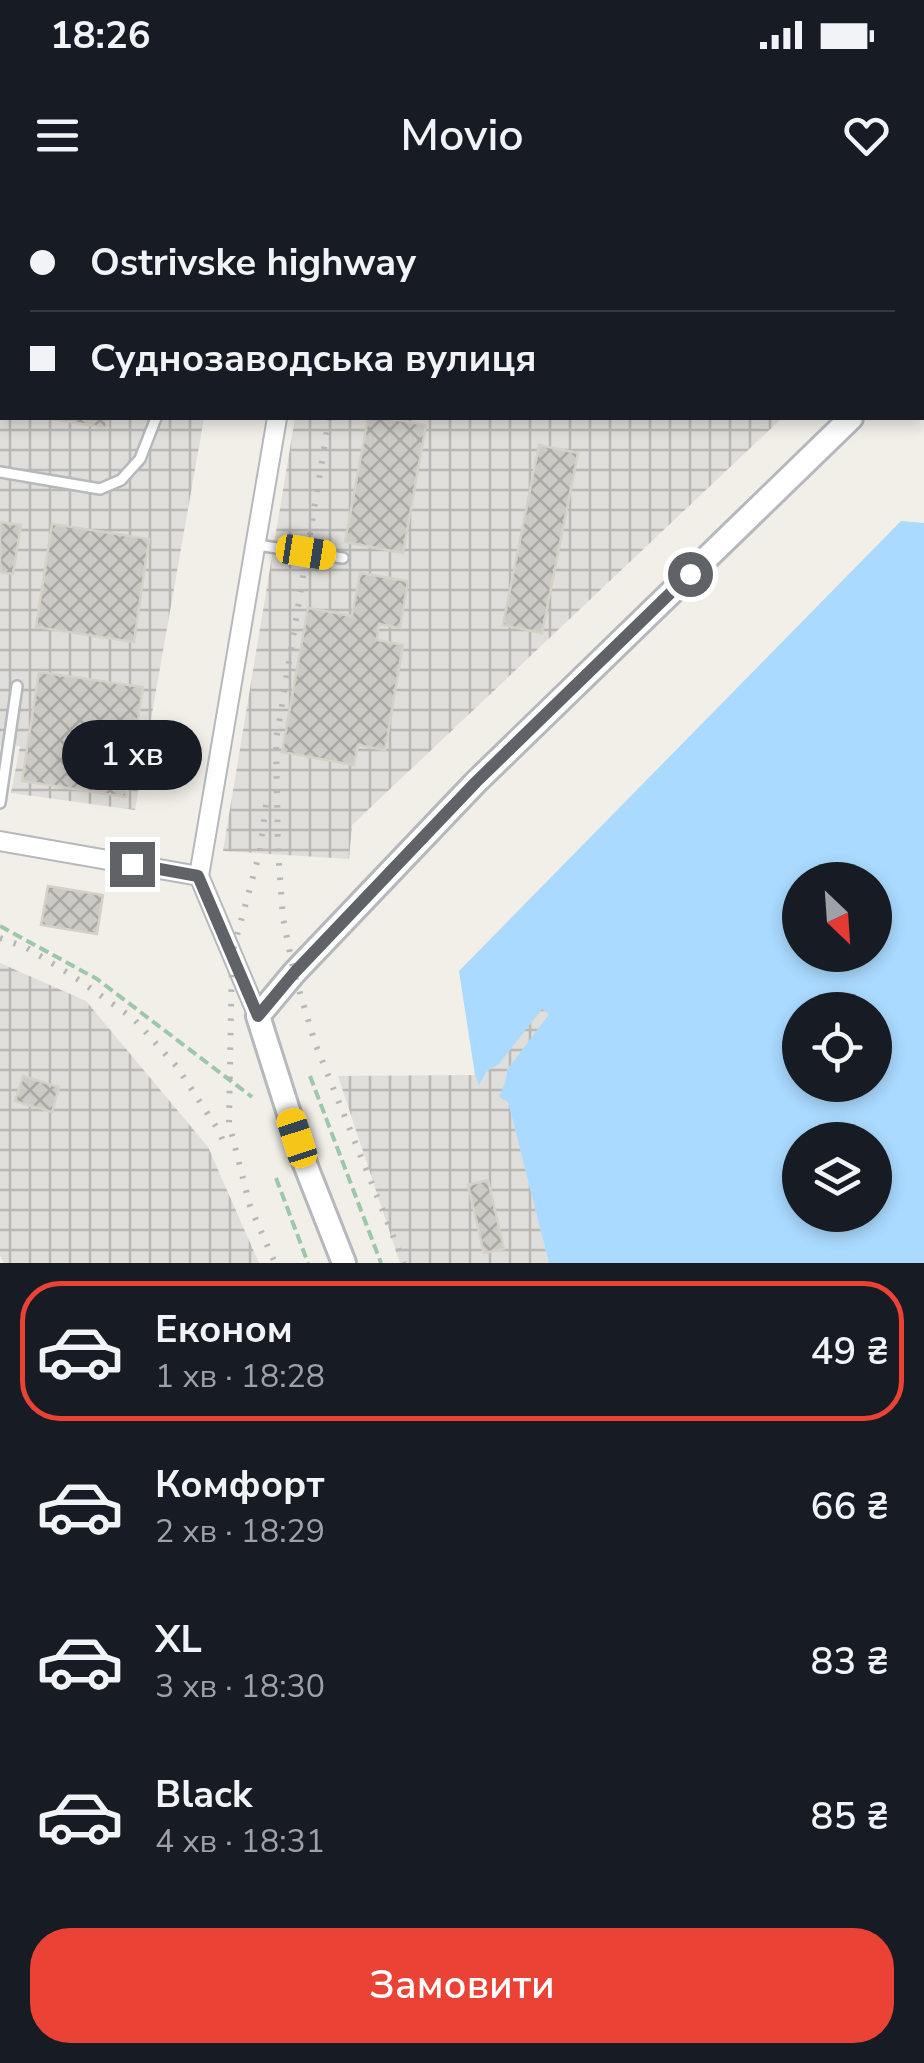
<!DOCTYPE html>
<html lang="uk">
<head>
<meta charset="utf-8">
<style>
	body { margin:0; font-family:"Nunito Sans",sans-serif; background:#242831; color:#f1f3f6; height:100vh; display:flex; flex-direction:column; font-size:38px; white-space:nowrap }
	* { box-sizing:border-box; margin:0 }
	p { font-size:32px; color:#9ea1a6 }
	.icon { flex:none; width:55px; height:55px; fill:none; stroke:currentColor; stroke-width:2; stroke-linecap:round; stroke-linejoin:round }
	.map { position:relative; height:1063px; overflow:hidden }
	.sheet { display:flex; flex-direction:column; background:#171b24; flex:1 }
	.sheet>* { flex:none }
	.hud { position:absolute; left:0px; top:0px; width:925px; height:220px; box-shadow:0 5px 15px #0003; display:grid; align-content:center; height:220px; padding:0 30px; background:#171b24 }
	.needle { width:65px; rotate:155deg }
	.tools { position:absolute; left:782px; top:662px; display:grid; gap:20px }
	.tools a { display:grid; place-items:center; width:110px; height:110px; border-radius:50%; background:#171b24; box-shadow:0 5px 15px #0003; font-size:50px }
	.end { position:absolute; width:45px; height:45px; margin:-22px; border:12px solid #5f6368; background:#fff; box-shadow:0 0 0 5px #fff }
	.from { border-radius:50% }
	.bubble { position:absolute; height:70px; border-radius:35px; background:#171b24; box-shadow:0 5px 15px #0003; font-size:32px; font-weight:600; line-height:70px; text-align:center }
	.car { position:absolute; width:30px; height:60px; margin:-30px -15px; border-radius:12px; box-shadow:0 0 8px 2px #0007; background:linear-gradient(#f5c518 24%,#345 0 40%,#f5c518 0 76%,#345 0 86%,#f5c518 0) }
	.hud b { display:flex; align-items:center; gap:35px; height:95px; font-size:38px }
	.hud b+b { border-top:2px solid #363941 }
	.hud i { width:25px; height:25px; background:#f1f3f6 }
	ul { padding:18px 0 0; list-style:none }
	li { display:flex; align-items:center; gap:30px; height:140px; margin:0 20px 15px; padding:0 10px; border:5px solid transparent; border-radius:40px }
	li div { flex:1 }
	li b { display:block; font-size:38px }
	li em { font-style:normal; font-weight:600 }
	li.active { border-color:#ea4335 }
	li>.icon { width:90px; height:90px; stroke-width:1.5 }
	.cta { display:flex; gap:20px; margin-top:auto; padding:20px 30px }
	.cta a { flex:1; height:115px; border-radius:40px; background:#ea4335; color:#fff; font-size:40px; font-weight:600; line-height:115px; text-align:center }
	.status { display:flex; justify-content:space-between; align-items:center; height:70px; padding:0 50px; background:#171b24; direction:ltr }
	.status svg { height:28px; fill:currentColor }
	header { display:flex; justify-content:space-between; align-items:center; height:130px; padding:0 30px; background:#171b24; font-size:45px; font-weight:600 }
	.map>svg:first-child { display:block }
	.industrial { fill:url(#industrial-grid) }
	.water { fill:#aadaff; fill-rule:evenodd }
	.building { fill:url(#building-cross-hatch); stroke:#d6d1c6; stroke-width:2.5 }
	.lines { fill:none; stroke-linecap:round; stroke-linejoin:round }
	.service-casing { stroke:#b5b8bc; stroke-width:14 }
	.minor-casing { stroke:#b5b8bc; stroke-width:22 }
	.tertiary-casing { stroke:#b5b8bc; stroke-width:28 }
	.path { stroke:#9cc7a9; stroke-width:4; stroke-dasharray:10 5; stroke-linecap:butt }
	.service { stroke:#fff; stroke-width:9 }
	.minor { stroke:#fff; stroke-width:18 }
	.tertiary { stroke:#fff; stroke-width:22 }
	.rail { stroke:#b6b7b8; stroke-width:6; stroke-dasharray:2.5 12; stroke-linecap:butt }
	.route { stroke:#5f6368; stroke-width:12 }
</style>
</head>
<body>
<div class="status"><b>18:26</b><svg viewBox="0 0 49 12"><path d="M0 12V9h3v3zM5 12V6h3v6zM10 12V3h3v9zM15 12V0h3v12zM26 1h20v11H26zM47 4h2v5h-2z"/></svg></div>
<header><svg class="icon" aria-label="menu" viewBox="0 0 24 24"><path d="M4 6h16M4 12h16M4 18h16"/></svg>Movio<svg class="icon" aria-label="heart" viewBox="0 0 24 24"><path d="M12 20l-8-8c-3-5 5-10 8-4 3-6 11-1 8 4z"/></svg></header>
<div class="map">
<svg width="924" height="1063" viewBox="0 0 924 1063">
	<defs>
		<pattern id="industrial-grid" width="8" height="8" patternUnits="userSpaceOnUse" patternTransform="scale(2.5)"><rect width="8" height="8" fill="#e0deda"/><path d="M0 4h8M4 0v8" fill="none" stroke="#b9b8b5"/></pattern>
		<pattern id="building-cross-hatch" width="8" height="8" patternUnits="userSpaceOnUse" patternTransform="scale(2.5)"><rect width="8" height="8" fill="#cccac5"/><path d="M0 0l8 8M0 8l8-8" fill="none" stroke="#a9a8a4"/></pattern>
	</defs>
	<rect width="100%" height="100%" fill="#f1efe8"/>
	<path class="industrial" d="M0,0H243V2H2V218H204L135,610L11,593L20,546H0Z
		M331,0H924V83L923,85L922,2H330Z
		M295,218H782L352,625L349,659L223,651Z
		M0,763L86,801L208,947L259,1063H4L0,1056Z
		M542,808L550,815L507,870L505,883L500,897L508,901L549,1063H400L338,876L475,875L479,883L487,871L499,864Z"/>
	<path class="water" d="M901,321L924,323V1063H549L508,902L499,897L505,883L507,870L549,814L542,809L499,864L487,871L479,885L475,875L459,771ZM800,680H875V755H800ZM800,810H875V885H800ZM800,940H875V1015H800Z"/>
	<path class="building" d="M0,0H149L148,2H2V209H0Z
		M47,218H108L106,228Z
		M368,218H387L426,225L403,353L345,342Z
		M539,245L578,253L542,433L503,425Z
		M0,322L21,325L13,374L0,372Z
		M52,324L149,339L134,442L36,427Z
		M360,373L408,381L400,428L379,424L377,440L403,445L385,550L358,545L354,565L282,552L308,408L352,416Z
		M39,472L143,487L126,597L22,581Z
		M48,686L103,695L97,734L41,725Z
		M23,876L59,887L52,912L15,901Z
		M488,980L504,1049L484,1053L468,985Z"/>
	<g class="lines">
		<defs>
			<path id="service" d="M196,2V0
				M0,272L100,289L121,280L140,259L156,218
				M257,345L343,358
				M0,603L17,486"/>
			<path id="minor" d="M314,2L315,0
				M0,641L199,676
				M258,816L199,676L277,218"/>
			<path id="tertiary" d="M922,148L924,147
				M344,1063L305,964L258,816L294,773L476,582L851,218"/>
		</defs>
		<use href="#service" class="service-casing"/>
		<use href="#minor" class="minor-casing"/>
		<use href="#tertiary" class="tertiary-casing"/>
		<path class="path" d="M0,726L97,779L252,897
			M310,876L381,1063
			M276,978L308,1063"/>
		<use href="#service" class="service"/>
		<use href="#minor" class="minor"/>
		<use href="#tertiary" class="tertiary"/>
		<path class="rail" d="M365,2L366,0
			M329,218L276,541L278,651L283,718L294,773L315,843L404,1063
			M266,605L260,651L232,754L229,923L250,1006L275,1063
			M0,738L27,748L73,776L134,819L177,867L219,931L225,946"/>
	</g>
	<g class="lines">
		<path class="route" d="M132,664L198,676L258,816L294,773L476,582L690,374"/>
	</g>
</svg>
<div class="tools">
<a><svg class="needle" viewBox="-14 -14 28 28"><path d="M0-13l5 13h-10z" fill="#e53935"/><path d="M0 13l5-13h-10z" fill="#9ea1a6"/></svg></a>
<a><svg class="icon" aria-label="locate" viewBox="0 0 24 24"><circle cx="12" cy="12" r="6"/><path d="M12 2v4M12 18v4M2 12h4M18 12h4"/></svg></a>
<a><svg class="icon" aria-label="layers" viewBox="0 0 24 24"><path d="M12 4l9 5-9 5-9-5zM3 14l9 5 9-5"/></svg></a>
</div>
<i class="end from" style="left:690px;top:374px"></i>
<i class="end" style="left:132px;top:664px"></i>
<div class="bubble" style="left:62px;top:520px;width:140px">1 хв</div>
<i class="car" style="left:306px;top:352px;rotate:99deg"></i>
<i class="car" style="left:297px;top:938px;rotate:342deg"></i>
<div class="hud">
<b><i class="from"></i>Ostrivske highway</b>
<b><i></i>Суднозаводська вулиця</b>
</div>
</div>
<section class="sheet">
<ul>
<li class="active"><svg class="icon" aria-label="car" viewBox="0 0 24 24"><path d="M5 17H2v-5l4-1 3-4h7l3 4 3 1v5h-3M9 17h6M6 11h13"/><circle cx="7" cy="17" r="2"/><circle cx="17" cy="17" r="2"/></svg><div><b>Економ</b><p>1 хв · 18:28</p></div><em>49 ₴</em></li>
<li><svg class="icon" aria-label="car" viewBox="0 0 24 24"><path d="M5 17H2v-5l4-1 3-4h7l3 4 3 1v5h-3M9 17h6M6 11h13"/><circle cx="7" cy="17" r="2"/><circle cx="17" cy="17" r="2"/></svg><div><b>Комфорт</b><p>2 хв · 18:29</p></div><em>66 ₴</em></li>
<li><svg class="icon" aria-label="car" viewBox="0 0 24 24"><path d="M5 17H2v-5l4-1 3-4h7l3 4 3 1v5h-3M9 17h6M6 11h13"/><circle cx="7" cy="17" r="2"/><circle cx="17" cy="17" r="2"/></svg><div><b>XL</b><p>3 хв · 18:30</p></div><em>83 ₴</em></li>
<li><svg class="icon" aria-label="car" viewBox="0 0 24 24"><path d="M5 17H2v-5l4-1 3-4h7l3 4 3 1v5h-3M9 17h6M6 11h13"/><circle cx="7" cy="17" r="2"/><circle cx="17" cy="17" r="2"/></svg><div><b>Black</b><p>4 хв · 18:31</p></div><em>85 ₴</em></li>
</ul>
<div class="cta"><a>Замовити</a></div>
</section>
</body>
</html>
